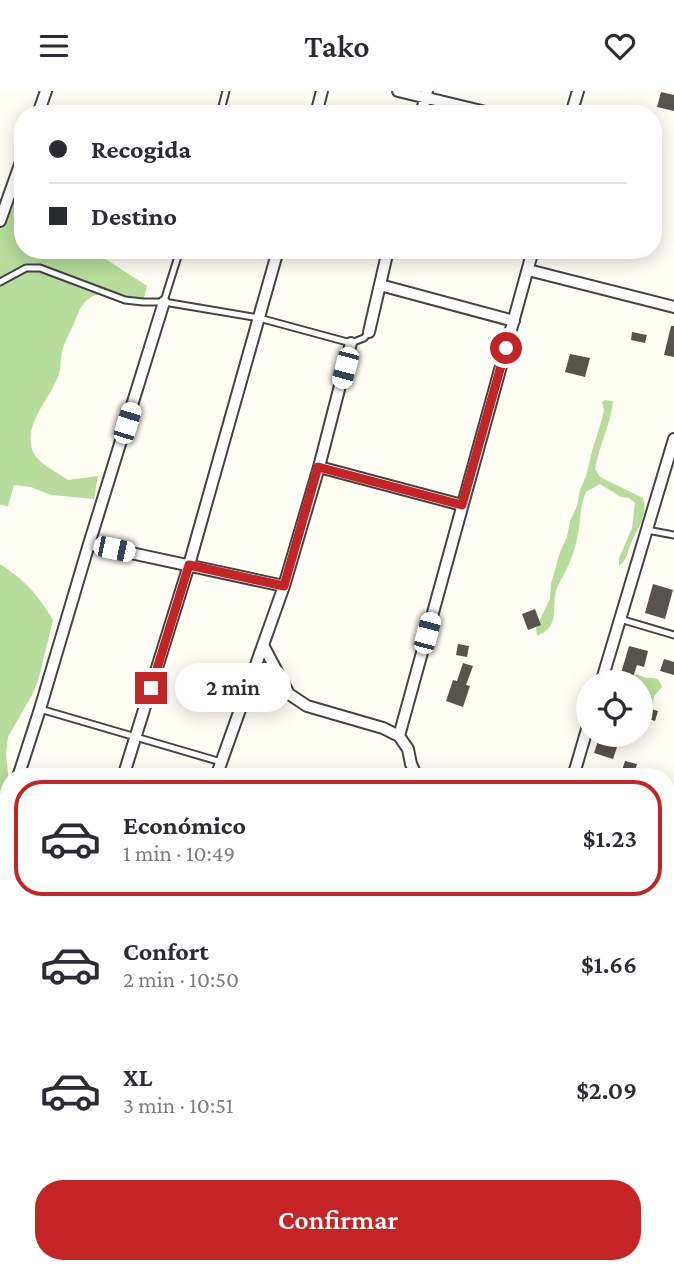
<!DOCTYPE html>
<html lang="es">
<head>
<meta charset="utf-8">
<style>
	body { margin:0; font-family:"Crimson Pro",serif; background:#f2f2f3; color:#2b2b33; height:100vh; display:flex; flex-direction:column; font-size:26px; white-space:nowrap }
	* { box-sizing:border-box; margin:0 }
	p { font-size:23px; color:#7c7c81 }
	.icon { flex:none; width:38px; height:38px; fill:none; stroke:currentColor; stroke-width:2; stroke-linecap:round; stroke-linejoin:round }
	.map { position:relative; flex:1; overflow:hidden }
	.panel { position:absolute; left:0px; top:677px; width:676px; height:506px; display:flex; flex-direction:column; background:#fff; border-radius:28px 28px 0 0; box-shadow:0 4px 18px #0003 }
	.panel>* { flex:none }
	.hud { position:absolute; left:14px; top:14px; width:648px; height:154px; border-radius:28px; box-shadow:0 4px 18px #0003; display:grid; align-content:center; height:154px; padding:0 35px; background:#fff }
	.fabs { position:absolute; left:576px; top:579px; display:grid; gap:14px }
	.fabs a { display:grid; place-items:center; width:77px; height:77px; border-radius:50%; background:#fff; box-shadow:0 4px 18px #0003; font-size:35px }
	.end { position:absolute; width:32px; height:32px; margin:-16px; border:9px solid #c52426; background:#fff; box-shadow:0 0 0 4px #fff }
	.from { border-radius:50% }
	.bubble { position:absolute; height:49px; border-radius:24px; background:#fff; box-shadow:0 4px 18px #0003; font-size:23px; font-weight:600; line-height:49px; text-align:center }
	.car { position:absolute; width:21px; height:42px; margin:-21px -10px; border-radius:9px; box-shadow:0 0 5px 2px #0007; background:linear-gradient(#fff 24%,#345 0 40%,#fff 0 76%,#345 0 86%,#fff 0) }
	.hud b { display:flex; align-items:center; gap:24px; height:66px; font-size:26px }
	.hud b+b { border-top:2px solid #e1e1e2 }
	.hud i { width:18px; height:18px; background:#2b2b33 }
	ul { padding:12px 0 0; list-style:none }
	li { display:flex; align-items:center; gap:21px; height:116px; margin:0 14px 10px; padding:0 21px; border:4px solid transparent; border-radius:28px }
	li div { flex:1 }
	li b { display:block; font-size:26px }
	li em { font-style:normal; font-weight:600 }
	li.selected { border-color:#c52426 }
	li>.icon { width:63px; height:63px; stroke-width:1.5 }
	.action { display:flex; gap:14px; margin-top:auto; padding:14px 35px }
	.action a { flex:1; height:80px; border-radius:28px; background:#c52426; color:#fff; font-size:28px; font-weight:600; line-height:80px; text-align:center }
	header { display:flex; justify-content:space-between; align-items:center; height:91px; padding:0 35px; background:#fff; font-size:32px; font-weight:600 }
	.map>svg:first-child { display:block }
	.forest { fill:#b6dd9b }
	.building { fill:#5a524c }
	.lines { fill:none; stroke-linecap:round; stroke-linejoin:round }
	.lane-casing { stroke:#444; stroke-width:9 }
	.street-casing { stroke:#444; stroke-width:14 }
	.lane { stroke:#fff; stroke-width:5 }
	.street { stroke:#fff; stroke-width:10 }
	.route { stroke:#c52426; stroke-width:9 }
</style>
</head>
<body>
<header><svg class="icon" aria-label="menu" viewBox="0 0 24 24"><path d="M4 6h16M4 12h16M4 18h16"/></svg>Tako<svg class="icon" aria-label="heart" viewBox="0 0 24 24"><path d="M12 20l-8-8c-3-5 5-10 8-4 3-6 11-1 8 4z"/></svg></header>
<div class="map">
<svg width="674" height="1182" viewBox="0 0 674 1182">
	<rect width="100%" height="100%" fill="#fffdf4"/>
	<path class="forest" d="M23,78V159H92L147,195L143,211C126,207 103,195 87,209C78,217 77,227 72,237C67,247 62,256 61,267C60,272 61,278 59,283C51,307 24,331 32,358C35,371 57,381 68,389L98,385L94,408L51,404L31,396L14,394L8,415L0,414V123Z
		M605,309L613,310C611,333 599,354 595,378L600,386L643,407C649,426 636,438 630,455C626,464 627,469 619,475V467L632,437L635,412L629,407L621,406L600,393L586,401C582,410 581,417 580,427C579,443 575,460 568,475C564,485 557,493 555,504C553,523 558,536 537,545L536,537L550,508L551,493L560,461L567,446L570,430L577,415L580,399L586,385L592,360L602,328L604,319L602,311Z
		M0,473C25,489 37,503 53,529L38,590L32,604L8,646L6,663L9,692V746L0,764Z
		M636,583C640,585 645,587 649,587C658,587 659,588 662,596L654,605L652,617L641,626V608L645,601L644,597L641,595L640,592L637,591L633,586Z
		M429,1174H486L481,1182H426Z"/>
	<path class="building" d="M661,1L674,4V20L657,16Z
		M653,56L661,58L656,79L653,78Z
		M671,235H674V266L664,264Z
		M632,241L647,244L645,252L631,249Z
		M570,263L590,267L585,286L565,281Z
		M653,493L673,499L665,528L645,522Z
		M535,518L541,534L528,539L522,523Z
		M458,553L469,555L467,566L456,564Z
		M629,555L648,560L644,576L637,574L631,592H627L619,589Z
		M664,568L674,571V584L660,580Z
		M463,572L473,575L466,594L470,595L463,616L446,610L453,589L457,590Z
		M648,617L658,620L655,630L645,627Z
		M598,650L617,656L613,668L594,662Z
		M625,670L637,673L633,686L621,682Z
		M669,1136L674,1137V1159L667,1157V1144Z
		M592,1174H627L625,1182H610L591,1177Z"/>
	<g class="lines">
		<defs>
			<path id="lane" d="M220,23L226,0
				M0,191L26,177H40L125,209L143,211H164L259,227L351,252L364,247L369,241
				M164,210L180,159
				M647,439L674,444
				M620,528L674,544
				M40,618L221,671
				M0,877L9,879
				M667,889L674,891
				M667,1022L673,1002"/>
			<path id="street" d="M398,0L494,23
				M38,23L46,0
				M316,23L322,0
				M421,23L427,0
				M571,23L578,0
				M0,130L23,65
				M528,179L674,216
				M380,194L514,230
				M369,241L388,159
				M319,376L462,414
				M89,453L284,495
				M263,554L289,603L307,615L383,637L399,645L408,658L411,673L417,686
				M601,592L674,348
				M399,645L533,159
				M18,686L40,618L89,453L164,211
				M123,686L189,474L278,159
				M216,686L284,495L319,376L351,252
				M573,686L588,635
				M0,739L9,713
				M667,770L674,773
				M667,999L674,1001
				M0,1105L9,1074
				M667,1108L674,1111
				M667,1127L674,1129
				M238,1174L266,1182
				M509,1174L534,1182
				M225,1182L227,1174
				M424,1182L426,1174
				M582,1182L584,1174"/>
		</defs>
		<use href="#lane" class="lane-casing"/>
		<use href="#street" class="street-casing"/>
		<use href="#lane" class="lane"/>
		<use href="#street" class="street"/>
	</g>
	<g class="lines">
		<path class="route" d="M151,597L189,474L284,495L318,376L462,414L506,257"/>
	</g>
</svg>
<div class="fabs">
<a><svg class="icon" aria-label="locate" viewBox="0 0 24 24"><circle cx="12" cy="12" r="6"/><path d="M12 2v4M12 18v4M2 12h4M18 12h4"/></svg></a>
</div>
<i class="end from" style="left:506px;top:257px"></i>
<i class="end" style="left:151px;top:597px"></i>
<div class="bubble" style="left:175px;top:572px;width:116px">2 min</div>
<i class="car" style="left:345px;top:277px;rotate:195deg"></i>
<i class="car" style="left:127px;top:332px;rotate:17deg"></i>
<i class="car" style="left:114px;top:458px;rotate:102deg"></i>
<i class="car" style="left:427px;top:542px;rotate:15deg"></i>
<div class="hud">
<b><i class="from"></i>Recogida</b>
<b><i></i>Destino</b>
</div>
<section class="panel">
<ul>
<li class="selected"><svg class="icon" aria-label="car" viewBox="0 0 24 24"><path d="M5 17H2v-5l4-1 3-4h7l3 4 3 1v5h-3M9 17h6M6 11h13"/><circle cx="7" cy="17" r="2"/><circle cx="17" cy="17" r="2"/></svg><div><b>Económico</b><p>1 min · 10:49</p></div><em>$1.23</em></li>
<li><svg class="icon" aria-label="car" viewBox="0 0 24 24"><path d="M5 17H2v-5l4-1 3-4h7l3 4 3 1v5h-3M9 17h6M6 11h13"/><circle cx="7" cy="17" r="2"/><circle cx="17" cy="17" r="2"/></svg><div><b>Confort</b><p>2 min · 10:50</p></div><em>$1.66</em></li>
<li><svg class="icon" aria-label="car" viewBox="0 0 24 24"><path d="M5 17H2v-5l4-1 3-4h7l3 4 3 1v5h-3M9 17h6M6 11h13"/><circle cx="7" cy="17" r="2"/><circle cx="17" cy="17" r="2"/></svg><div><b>XL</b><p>3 min · 10:51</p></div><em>$2.09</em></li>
</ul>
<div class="action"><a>Confirmar</a></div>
</section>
</div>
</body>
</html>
